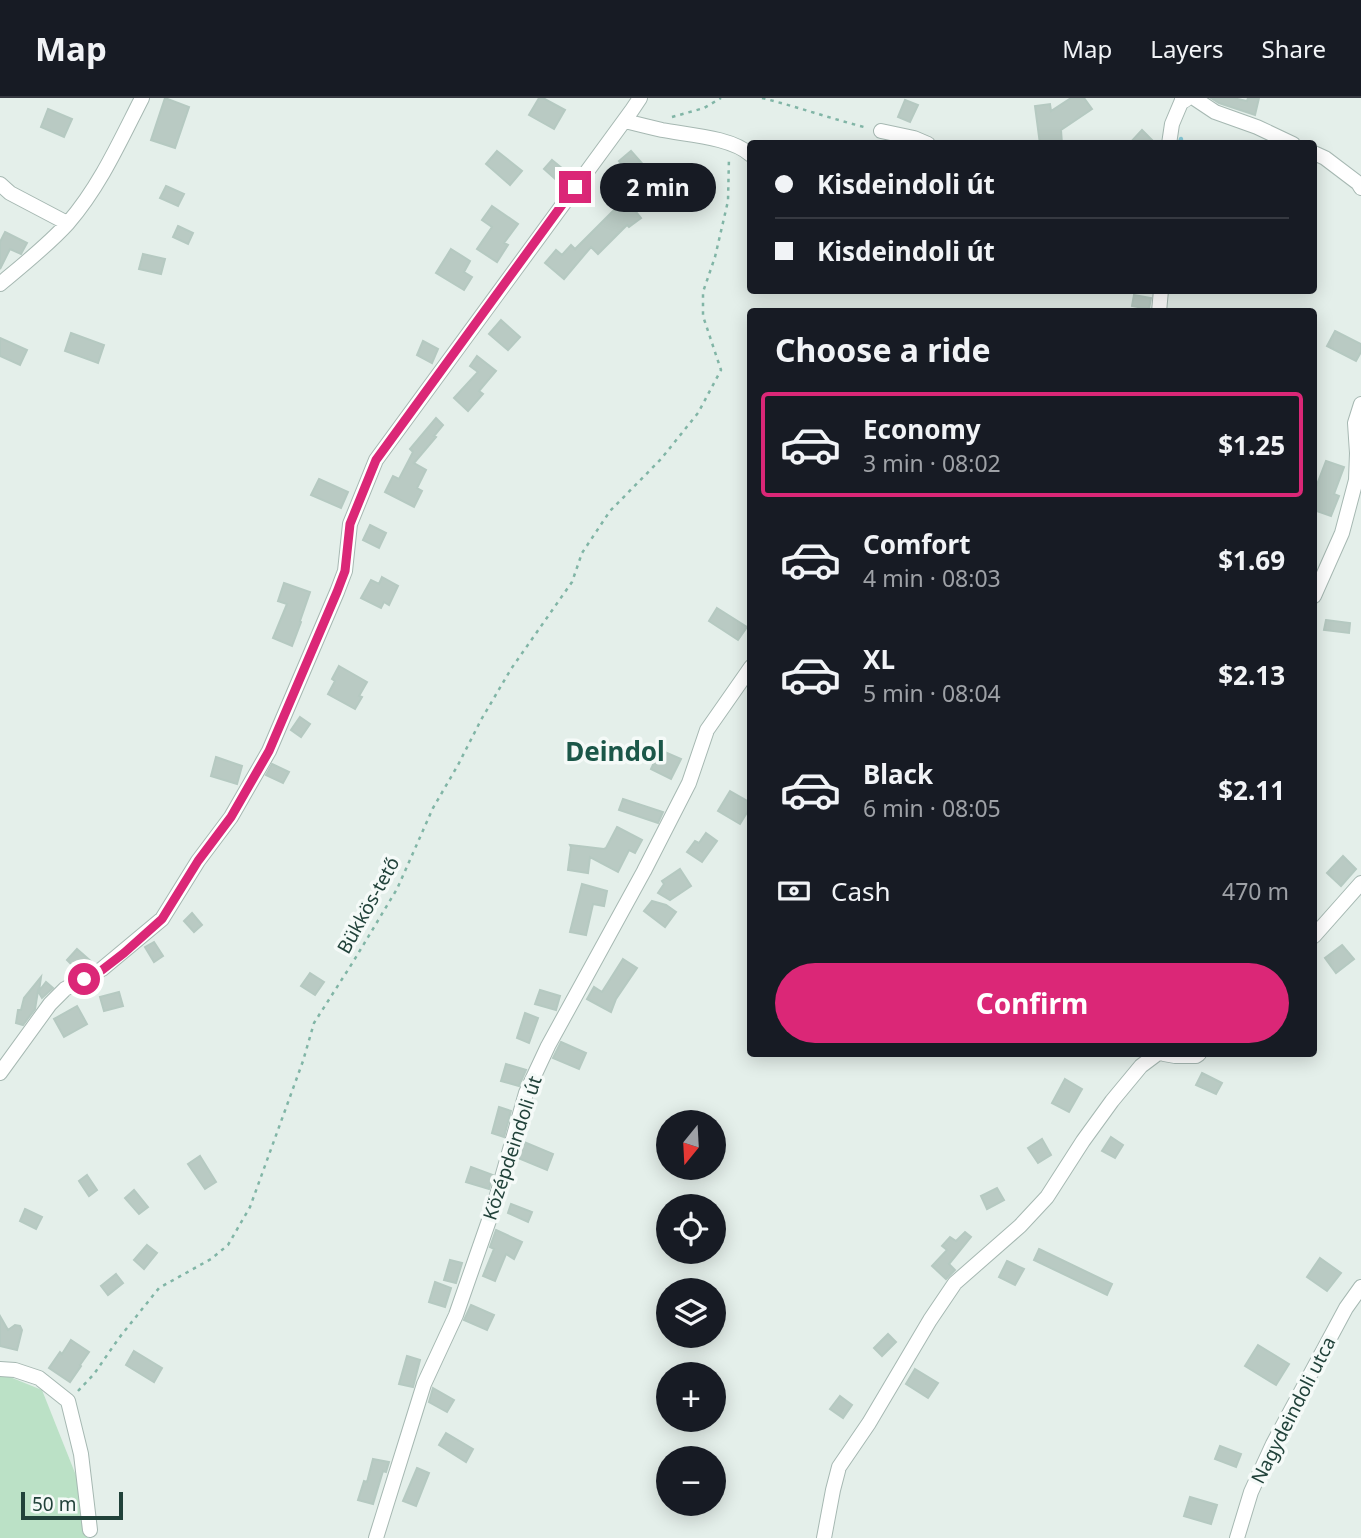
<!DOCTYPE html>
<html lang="en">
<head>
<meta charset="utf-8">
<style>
	body { margin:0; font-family:"Noto Sans",sans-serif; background:#20242c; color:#f1f3f6; height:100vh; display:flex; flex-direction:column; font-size:26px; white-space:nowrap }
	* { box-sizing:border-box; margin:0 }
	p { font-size:23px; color:#9ea1a6 }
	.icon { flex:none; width:38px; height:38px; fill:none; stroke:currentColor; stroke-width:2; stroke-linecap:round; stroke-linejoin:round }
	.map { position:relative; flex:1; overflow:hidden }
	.drawer { position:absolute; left:747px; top:210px; width:570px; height:749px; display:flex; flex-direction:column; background:#171b24; border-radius:7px; box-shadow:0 4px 18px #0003 }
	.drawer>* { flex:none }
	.banner { position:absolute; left:747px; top:42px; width:570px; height:154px; border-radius:7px; box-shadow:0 4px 18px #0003; display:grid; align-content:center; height:154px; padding:0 28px; background:#171b24 }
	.needle { width:46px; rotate:198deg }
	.buttons { position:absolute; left:656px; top:1012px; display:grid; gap:14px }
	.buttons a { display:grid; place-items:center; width:70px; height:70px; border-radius:50%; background:#171b24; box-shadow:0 4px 18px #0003; font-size:35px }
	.scale { position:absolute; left:21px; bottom:18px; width:102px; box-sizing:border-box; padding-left:7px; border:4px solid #21423a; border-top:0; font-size:19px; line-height:24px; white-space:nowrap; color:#21423a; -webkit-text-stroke:5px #f5faf8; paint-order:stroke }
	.end { position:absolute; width:32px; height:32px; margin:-16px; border:9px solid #db2777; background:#fff; box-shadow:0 0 0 4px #fff }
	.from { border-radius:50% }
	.bubble { position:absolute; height:49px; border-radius:24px; background:#171b24; box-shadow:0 4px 18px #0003; font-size:23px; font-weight:700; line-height:49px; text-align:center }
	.banner b { display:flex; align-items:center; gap:24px; height:66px; font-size:26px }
	.banner b+b { border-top:2px solid #363941 }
	.banner i { width:18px; height:18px; background:#f1f3f6 }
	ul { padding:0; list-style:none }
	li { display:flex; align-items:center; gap:21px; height:105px; margin:0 14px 10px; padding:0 14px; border:4px solid transparent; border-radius:7px }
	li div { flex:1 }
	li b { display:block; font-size:26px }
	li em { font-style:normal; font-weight:700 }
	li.active { border-color:#db2777 }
	li>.icon { width:63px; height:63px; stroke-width:1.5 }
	h2 { padding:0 28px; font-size:32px; line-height:84px }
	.pay { display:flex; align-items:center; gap:18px; height:77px; padding:0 28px; font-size:26px }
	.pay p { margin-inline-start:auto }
	.action { display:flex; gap:14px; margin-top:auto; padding:14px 28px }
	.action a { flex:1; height:80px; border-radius:42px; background:#db2777; color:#fff; font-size:28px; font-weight:700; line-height:80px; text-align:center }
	header { display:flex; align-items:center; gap:42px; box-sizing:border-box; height:98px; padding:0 35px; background:#171b24; border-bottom:2px solid #363941 }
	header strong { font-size:33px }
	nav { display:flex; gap:38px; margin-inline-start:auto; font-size:24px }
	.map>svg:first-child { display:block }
	.green { fill:#bbe1c6 }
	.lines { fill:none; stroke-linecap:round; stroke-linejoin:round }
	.stream { stroke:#87cad8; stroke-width:4.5 }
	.building { fill:#b9cac3; stroke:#b5c9c1; stroke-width:2 }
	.minor-casing { stroke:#a6b8b2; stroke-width:16 }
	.tertiary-casing { stroke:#a6b8b2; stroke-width:19 }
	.path { stroke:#81b5a6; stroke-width:2.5; stroke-dasharray:3.5 5; stroke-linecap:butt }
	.minor { stroke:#fff; stroke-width:14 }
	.tertiary { stroke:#fff; stroke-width:18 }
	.route { stroke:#db2777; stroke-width:9 }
	.labels { text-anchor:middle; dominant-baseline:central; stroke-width:7; stroke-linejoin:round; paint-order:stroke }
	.street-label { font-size:19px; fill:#21423a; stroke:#f5faf8 }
	.district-label { font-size:26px; font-weight:bold; fill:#1b5749; stroke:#f5faf8 }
</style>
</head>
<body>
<header>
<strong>Map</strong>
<nav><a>Map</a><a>Layers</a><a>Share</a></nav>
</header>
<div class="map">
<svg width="1361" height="1440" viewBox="0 0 1361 1440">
	<rect width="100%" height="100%" fill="#e4efea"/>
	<path class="green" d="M0,1275L42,1292L81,1390L88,1440H0Z"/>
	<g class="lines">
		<path class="stream" d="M1180,46L1181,41"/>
	</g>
	<path class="building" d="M165,0L189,9L175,50L151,42Z
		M539,0H543L565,12L554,31L529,17Z
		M1071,0H1084L1092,11L1061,32L1062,46H1040L1035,8L1050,6L1051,13Z
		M1211,0H1233L1247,3L1248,0H1259L1255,17L1219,5Z
		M905,2L918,7L910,24L898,19Z
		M48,11L72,21L64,39L41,29Z
		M1142,32L1156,46H1129Z
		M497,53L522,73L510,87L486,66Z
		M631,53L654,79L643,89L619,63Z
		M552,62L569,76L561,86L544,71Z
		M166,88L184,96L178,108L160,100Z
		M615,88L641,120L629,129L627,127L598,156L591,149L564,181L545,165L556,152L562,157L571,147L575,151L615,111L604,98Z
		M492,108L518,126L504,145L508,147L497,164L477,151L492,129L482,122Z
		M178,128L193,135L188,146L173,139Z
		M5,134L27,145L21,156L10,151L0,171V144Z
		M451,151L470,163L464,174L472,179L464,192L436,175Z
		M143,156L165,161L161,176L139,171Z
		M1134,197L1151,200L1149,211L1132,208Z
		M501,222L520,239L508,252L489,236Z
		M1335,233L1361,246V254L1356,263L1327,248Z
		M71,235L104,247L98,265L65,253Z
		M0,240L27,252L20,267L0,258Z
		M423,243L438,251L432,265L417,257Z
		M477,258L496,273L479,293L483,296L468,313L454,300L478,274L470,268Z
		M436,320L443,327L434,338L436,339L414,365L426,372L417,390L422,393L414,409L385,394L393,378L399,381L413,354L410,351Z
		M1326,363L1344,369L1334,396L1339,398L1331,418L1314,412V389H1316Z
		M319,381L348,394L341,410L311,397Z
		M370,427L386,435L379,450L363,442Z
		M382,479L398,488L389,507L384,504L381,510L361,500L371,482L379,486Z
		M284,485L310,494L300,523L301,524L292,548L273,540L287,506L278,503Z
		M717,510L747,529L738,542L709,523Z
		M1326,522L1350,525L1349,535L1324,532Z
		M339,568L367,584L359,598L362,599L355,611L328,596L335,583L332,581Z
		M300,619L310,626L301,639L291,632Z
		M660,652L681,661L671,681L651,671Z
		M216,659L242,668L237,686L211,678Z
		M272,666L289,674L283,685L266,677Z
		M730,693L751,705V708L740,726L718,713Z
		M623,701L663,714L658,725L619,712Z
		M617,729L642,742L635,755L629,752L618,774L590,759L588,775L568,772L571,749L570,747L604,751L606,750Z
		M706,735L717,743L702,764L687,754L695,743L699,745Z
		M1343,758L1356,771L1341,788L1327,775Z
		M680,771L691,788L670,802L658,795L664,786L662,783Z
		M582,786L607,793L604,808L593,806L586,837L570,834Z
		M652,803L666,807L676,814L665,829L644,813Z
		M192,815L202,827L194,834L184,823Z
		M154,844L163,858L154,864L145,849Z
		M1342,847L1354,861L1336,875L1325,860Z
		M77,851L93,865L78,873L67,862Z
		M623,861L637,870L616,901L611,914L587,901L594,889L602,894Z
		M310,875L324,884L315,897L301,888Z
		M41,879L39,893L46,884L53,890L42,900L38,893L35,911L23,927L16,925L18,912H21L24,900Z
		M540,892L560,898L556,912L535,906Z
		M119,894L123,908L104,913L100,899Z
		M77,908L87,926L64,939L54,921Z
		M525,915L538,920L529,945L517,940Z
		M561,944L586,955L579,971L553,960Z
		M506,966L526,972L519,988L501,983Z
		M1202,975L1222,985L1216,996L1196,987Z
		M1065,981L1082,991L1069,1014L1052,1005Z
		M499,1009L511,1013L504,1039L492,1035Z
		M1111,1039L1123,1047L1115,1060L1102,1053Z
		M1042,1041L1051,1057L1038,1065L1028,1050Z
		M524,1044L553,1056L547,1072L518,1060Z
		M200,1058L216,1084L205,1091L188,1066Z
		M471,1069L493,1077L489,1091L466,1084Z
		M87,1077L97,1092L89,1098L79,1083Z
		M997,1090L1004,1102L987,1111L981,1098Z
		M134,1092L148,1109L139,1116L125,1100Z
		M511,1106L532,1114L528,1124L508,1115Z
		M25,1111L42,1119L36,1131L20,1123Z
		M496,1132L522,1144L514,1161L506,1156L495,1183L483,1178L494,1151L490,1149Z
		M965,1134L971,1139L949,1166L955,1172L946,1181L932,1168L947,1152L942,1148L950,1139L956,1143Z
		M147,1147L157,1155L144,1171L134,1162Z
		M1039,1151L1112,1186L1107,1197L1034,1162Z
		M1320,1160L1341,1175L1327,1193L1307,1179Z
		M450,1162L462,1165L456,1185L444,1182Z
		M1007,1163L1024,1171L1015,1187L999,1179Z
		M116,1176L123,1185L108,1197L101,1188Z
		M435,1184L451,1190L445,1209L429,1204Z
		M471,1207L494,1217L487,1232L464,1222Z
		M0,1218L8,1232L15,1227L20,1228L22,1232L17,1252L0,1248Z
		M888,1236L896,1244L882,1258L874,1250Z
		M71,1242L89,1254L80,1267L81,1268L70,1284L49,1270L60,1254L62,1256Z
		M1258,1247L1289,1266L1276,1287L1245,1268Z
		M134,1253L162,1270L154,1284L126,1267Z
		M407,1258L420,1262L413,1289L399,1286Z
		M915,1271L938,1285L928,1300L906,1286Z
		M433,1290L454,1302L447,1314L429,1304Z
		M840,1298L852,1307L843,1320L830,1311Z
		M446,1335L473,1351L466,1364L439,1347Z
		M1220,1348L1241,1356L1236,1369L1215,1361Z
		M373,1361L389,1364L386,1374L383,1373L373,1406L358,1402L364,1383L367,1384Z
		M417,1370L429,1375L416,1408L403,1403Z
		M1190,1399L1217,1407L1211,1426L1184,1418Z"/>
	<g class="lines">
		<defs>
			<path id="minor" d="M1194,0L1215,14L1257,29L1293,46
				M625,23C637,26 649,29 662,32C688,37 731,39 751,57
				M881,33L914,40L928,46
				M1169,46L1172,26L1183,0
				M1314,55L1325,60L1358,85L1361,90
				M0,86L10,95L67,125
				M0,186C23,167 48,147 68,125C100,88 120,43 142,0
				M1159,214L1161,192
				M1314,498L1342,435L1356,382L1357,355L1355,325L1361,306
				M1314,838L1361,785
				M1164,956L1175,958H1196L1199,956
				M0,975L50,906L65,891L102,871L162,821L198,763L231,719L269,653L337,494L345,473L350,426L376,362L632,12L640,0
				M0,1271L15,1272L39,1280L68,1303L81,1356L90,1432
				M376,1440L424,1286L456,1217L494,1108L526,995L548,948L644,773L689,685L707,632L751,569
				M824,1440L833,1392L839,1369L869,1325L930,1222L955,1185L1020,1128L1047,1099L1083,1043L1112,1003L1141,968L1157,956
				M1237,1440L1251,1394L1273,1346L1346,1210L1361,1189"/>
			<path id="tertiary" d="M1184,1L1185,0"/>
		</defs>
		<use href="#minor" class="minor-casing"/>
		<use href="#tertiary" class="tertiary-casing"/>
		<path class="path" d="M762,0C798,9 832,21 868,30
			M672,19L704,10L721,0
			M78,1293L94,1276L119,1240L159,1190L211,1161L228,1147L250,1109L303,963L314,925L353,864L397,791L433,710L458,667L481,622L511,571L572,484L582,455L610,413L661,361L698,315L721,272L703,218V194L715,159L728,103L729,59"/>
		<use href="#minor" class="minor"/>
		<use href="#tertiary" class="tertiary"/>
	</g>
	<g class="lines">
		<path class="route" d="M84,881L102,872L124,855L162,821L198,763L231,719L269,653L337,494L345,473L350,426L376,362L575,89"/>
	</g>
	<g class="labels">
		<g class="street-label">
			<text transform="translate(368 807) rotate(-61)">Bükkös-tető</text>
			<text transform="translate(512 1050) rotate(-72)">Középdeindoli út</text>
			<text transform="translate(1293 1312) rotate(-63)">Nagydeindoli utca</text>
		</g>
		<g class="district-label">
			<text x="615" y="653">Deindol</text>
		</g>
	</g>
</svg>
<div class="buttons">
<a><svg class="needle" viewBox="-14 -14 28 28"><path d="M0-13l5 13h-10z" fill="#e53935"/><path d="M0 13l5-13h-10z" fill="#9ea1a6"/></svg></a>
<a><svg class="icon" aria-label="locate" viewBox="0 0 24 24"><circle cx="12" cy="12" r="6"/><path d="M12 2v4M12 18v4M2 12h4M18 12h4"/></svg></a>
<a><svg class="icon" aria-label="layers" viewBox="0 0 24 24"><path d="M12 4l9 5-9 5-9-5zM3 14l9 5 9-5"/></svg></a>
<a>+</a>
<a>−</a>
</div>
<div class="scale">50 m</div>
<i class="end from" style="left:84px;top:881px"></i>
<i class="end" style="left:575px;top:89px"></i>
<div class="bubble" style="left:600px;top:65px;width:116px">2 min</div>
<div class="banner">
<b><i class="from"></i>Kisdeindoli út</b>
<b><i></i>Kisdeindoli út</b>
</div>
<section class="drawer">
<h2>Choose a ride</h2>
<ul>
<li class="active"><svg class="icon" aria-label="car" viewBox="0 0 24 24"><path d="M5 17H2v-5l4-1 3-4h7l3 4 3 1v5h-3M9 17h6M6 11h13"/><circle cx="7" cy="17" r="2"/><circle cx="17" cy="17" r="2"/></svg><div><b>Economy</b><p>3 min · 08:02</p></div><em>$1.25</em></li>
<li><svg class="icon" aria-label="car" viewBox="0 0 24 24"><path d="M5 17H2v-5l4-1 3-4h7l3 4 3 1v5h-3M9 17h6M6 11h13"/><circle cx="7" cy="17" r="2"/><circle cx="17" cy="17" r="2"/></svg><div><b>Comfort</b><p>4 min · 08:03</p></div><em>$1.69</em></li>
<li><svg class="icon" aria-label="car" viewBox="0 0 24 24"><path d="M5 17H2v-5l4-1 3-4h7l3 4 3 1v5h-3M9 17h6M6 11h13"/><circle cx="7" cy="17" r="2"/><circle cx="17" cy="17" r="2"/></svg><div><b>XL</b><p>5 min · 08:04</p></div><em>$2.13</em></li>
<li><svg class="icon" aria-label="car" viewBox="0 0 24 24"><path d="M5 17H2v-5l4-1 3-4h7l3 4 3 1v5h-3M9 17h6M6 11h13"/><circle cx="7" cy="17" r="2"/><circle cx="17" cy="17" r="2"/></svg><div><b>Black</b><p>6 min · 08:05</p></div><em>$2.11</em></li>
</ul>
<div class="pay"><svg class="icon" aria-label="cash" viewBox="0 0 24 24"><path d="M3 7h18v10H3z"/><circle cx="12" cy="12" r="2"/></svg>Cash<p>470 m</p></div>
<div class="action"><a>Confirm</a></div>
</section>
</div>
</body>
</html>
